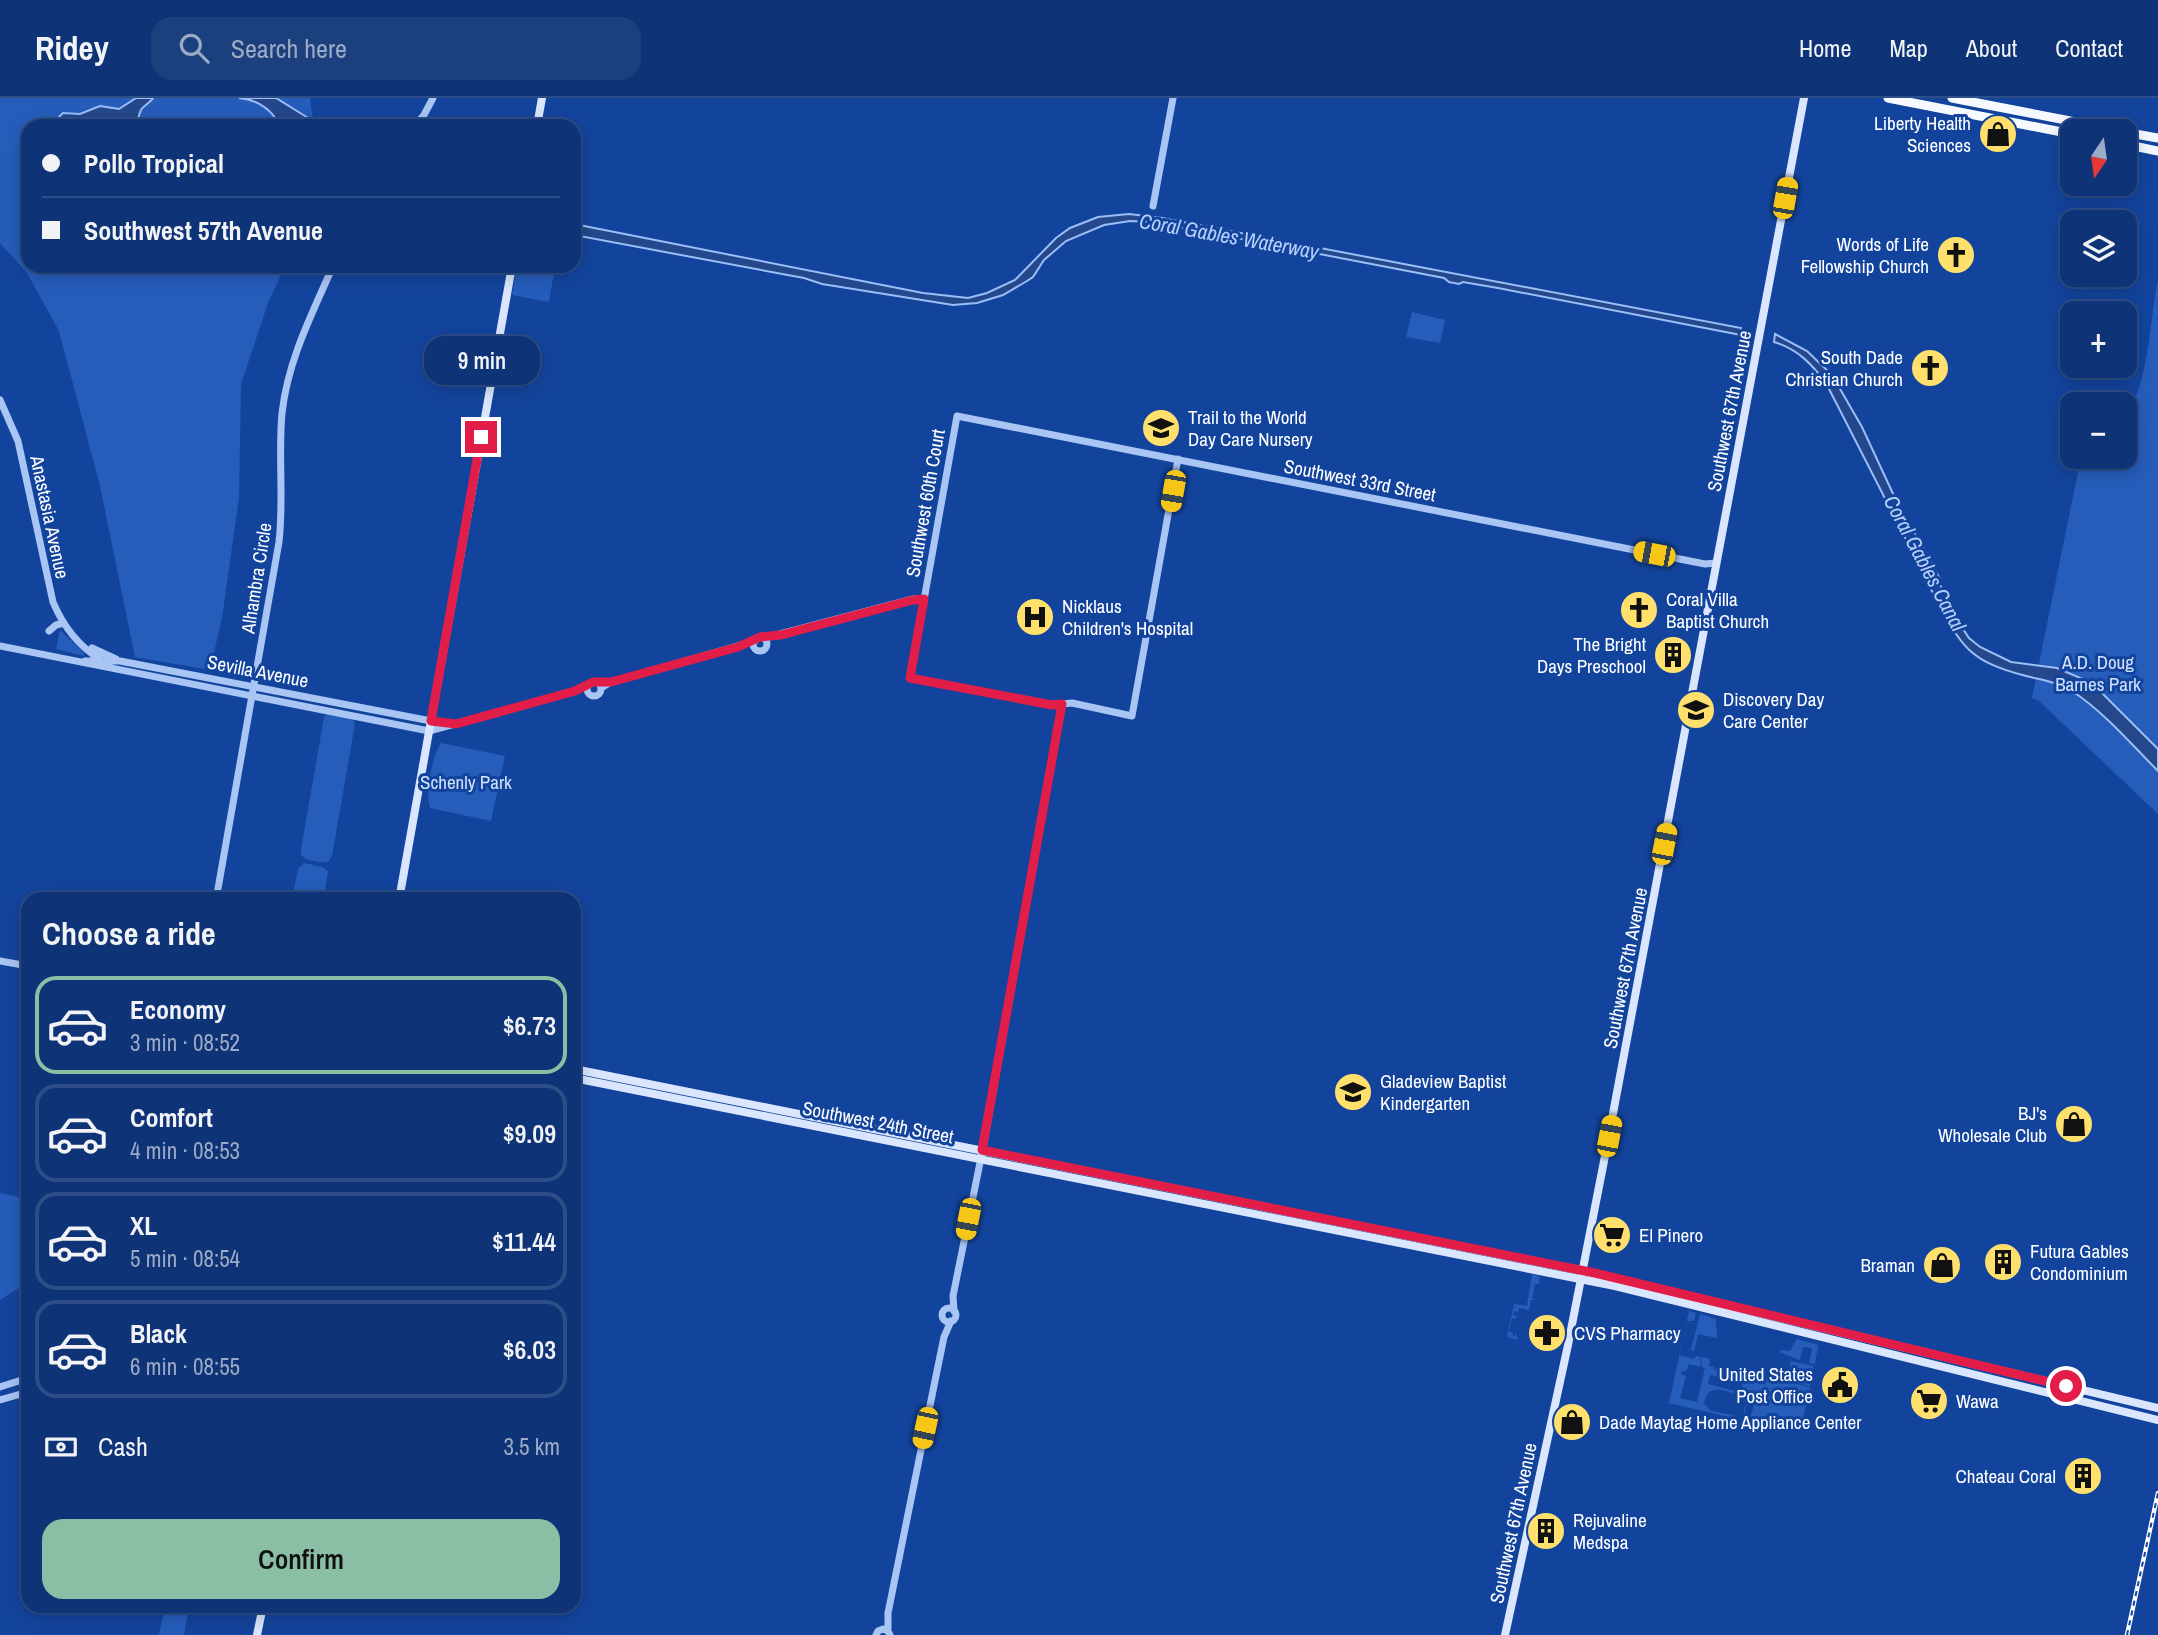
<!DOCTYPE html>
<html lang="en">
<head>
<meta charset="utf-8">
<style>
	body { margin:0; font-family:"Archivo Narrow",sans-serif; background:#1c3f7e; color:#f1f3f6; height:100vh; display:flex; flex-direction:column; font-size:26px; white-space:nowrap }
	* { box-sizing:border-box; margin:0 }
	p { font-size:23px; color:#9baac5 }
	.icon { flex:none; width:38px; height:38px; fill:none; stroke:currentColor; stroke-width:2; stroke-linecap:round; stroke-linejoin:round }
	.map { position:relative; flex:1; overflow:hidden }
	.sheet { position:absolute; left:21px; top:794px; width:560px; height:721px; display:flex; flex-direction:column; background:#0e3376; border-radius:21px; box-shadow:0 4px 18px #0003,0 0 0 2px #2e4e88 }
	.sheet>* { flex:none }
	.banner { position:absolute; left:21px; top:21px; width:560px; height:154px; border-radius:21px; box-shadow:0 4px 18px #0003,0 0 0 2px #2e4e88; display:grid; align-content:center; height:154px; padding:0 21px; background:#0e3376 }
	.needle { width:46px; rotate:193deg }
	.buttons { position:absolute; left:2060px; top:21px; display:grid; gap:14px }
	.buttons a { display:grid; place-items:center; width:77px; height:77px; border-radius:14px; background:#0e3376; box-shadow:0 4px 18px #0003,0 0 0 2px #2e4e88; font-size:35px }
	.end { position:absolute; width:32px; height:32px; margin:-16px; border:9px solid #e11d48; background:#fff; box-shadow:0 0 0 4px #fff }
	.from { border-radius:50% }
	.bubble { position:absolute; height:49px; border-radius:21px; background:#0e3376; box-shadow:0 4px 18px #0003,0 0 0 2px #2e4e88; font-size:23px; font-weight:600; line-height:49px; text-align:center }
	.car { position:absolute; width:21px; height:42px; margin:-21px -10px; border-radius:9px; box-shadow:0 0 5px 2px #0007; background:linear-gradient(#f5c518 24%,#345 0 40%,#f5c518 0 76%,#345 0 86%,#f5c518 0) }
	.banner b { display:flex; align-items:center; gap:24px; height:66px; font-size:26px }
	.banner b+b { border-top:2px solid #2e4e88 }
	.banner i { width:18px; height:18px; background:#f1f3f6 }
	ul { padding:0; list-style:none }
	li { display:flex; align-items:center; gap:21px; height:98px; margin:0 14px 10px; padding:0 7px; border:4px solid #2e4e88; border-radius:21px }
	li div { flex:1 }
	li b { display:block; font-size:26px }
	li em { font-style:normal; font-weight:600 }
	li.on { border-color:#8abfa5 }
	li>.icon { width:63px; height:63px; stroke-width:1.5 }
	h2 { padding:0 21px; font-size:32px; line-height:84px }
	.pay { display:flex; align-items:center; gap:18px; height:77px; padding:0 21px; font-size:26px }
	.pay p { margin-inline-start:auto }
	.action { display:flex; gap:14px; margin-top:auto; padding:14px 21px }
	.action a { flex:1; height:80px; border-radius:21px; background:#8abfa5; color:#111; font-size:28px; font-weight:600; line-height:80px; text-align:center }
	header { display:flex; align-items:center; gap:42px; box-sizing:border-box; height:98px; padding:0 35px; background:#0e3376; border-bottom:2px solid #2e4e88 }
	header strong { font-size:33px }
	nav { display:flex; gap:38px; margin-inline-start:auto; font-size:24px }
	.search { width:490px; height:63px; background:#1c3f7e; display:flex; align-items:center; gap:18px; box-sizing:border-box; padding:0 24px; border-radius:21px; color:#9baac5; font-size:26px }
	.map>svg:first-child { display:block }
	.green { fill:#265dbb }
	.water { fill:#24488b; stroke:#9bbef7; stroke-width:2 }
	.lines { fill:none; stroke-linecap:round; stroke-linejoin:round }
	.tertiary { stroke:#a9c5f4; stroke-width:7 }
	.secondary { stroke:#d9e6fd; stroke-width:8 }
	.primary { stroke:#f6f9ff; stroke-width:9 }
	.rail-casing { stroke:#fff; stroke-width:4.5 }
	.rail { stroke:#13449d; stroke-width:2; stroke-dasharray:5; stroke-linecap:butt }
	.route { stroke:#e11d48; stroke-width:9 }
	.labels { text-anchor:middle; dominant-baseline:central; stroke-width:6; stroke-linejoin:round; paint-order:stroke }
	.poi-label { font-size:19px; fill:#fff; stroke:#13449d; text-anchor:start }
	.street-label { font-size:19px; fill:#fff; stroke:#13449d }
	.park-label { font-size:19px; fill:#d2e2fd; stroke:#13449d }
	.water-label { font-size:21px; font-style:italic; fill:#b6d0fa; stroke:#13449d }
</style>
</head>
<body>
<header>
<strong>Ridey</strong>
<div class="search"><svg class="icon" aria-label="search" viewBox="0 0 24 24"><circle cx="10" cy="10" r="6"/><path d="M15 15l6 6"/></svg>Search here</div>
<nav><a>Home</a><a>Map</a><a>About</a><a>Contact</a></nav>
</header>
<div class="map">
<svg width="2158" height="1537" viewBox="0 0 2158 1537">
	<rect width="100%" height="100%" fill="#13449d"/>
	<path class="green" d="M0,0H310L314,28H28V168H285L268,205L241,286L239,400L222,520L210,572L135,559L100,388L59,233L27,175L0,145Z
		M517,168H555L549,204L512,197Z
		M2158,181V716L2038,602L2032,600L2081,359H2124L2125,315L2129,313C2149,280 2150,220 2158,181Z
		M1412,214L1445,222L1440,245L1406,239Z
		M60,532L84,555V558L56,551Z
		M328,615L353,621L355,626L332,758L328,764C320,765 306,763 301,757V752L324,619Z
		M441,645L505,658L491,723L430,710C425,696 432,658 441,645Z
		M304,765L322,769L328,773L324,801H292L298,771Z
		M0,1095L28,1101V1184L0,1202Z
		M1532,1176L1540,1179L1539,1186H1535L1532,1200L1536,1202H1531L1529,1212L1519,1210L1518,1214L1514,1213L1513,1217L1517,1218L1516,1221L1512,1220L1509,1234L1513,1235V1239L1516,1236L1518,1242L1507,1239L1514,1206L1527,1208Z
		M1689,1213L1696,1215L1694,1223H1687L1679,1257L1694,1261L1696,1258L1700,1259L1701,1269L1689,1266L1686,1273H1682L1681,1276L1686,1278L1680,1300L1697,1304L1705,1270L1702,1269L1701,1259L1710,1261L1709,1268L1714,1269V1272L1717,1270L1741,1276L1744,1271L1741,1284L1710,1277L1708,1286L1739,1294L1738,1296C1722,1293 1709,1284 1704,1305L1711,1313L1733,1317L1737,1321L1669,1305Z
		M1700,1216L1716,1221C1715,1228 1718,1233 1717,1240L1698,1236L1694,1253L1691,1252Z
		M1797,1241L1818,1247L1815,1266L1809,1265L1812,1250L1803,1249L1800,1262L1779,1254L1782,1252L1790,1253Z
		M1791,1263L1814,1268L1810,1288L1778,1281L1788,1279Z
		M1745,1274L1810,1289L1801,1329L1779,1323L1777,1331L1742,1322L1745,1307L1746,1308L1744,1318L1750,1320L1754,1307L1747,1305L1741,1293Z
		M165,1509H189L184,1537H159Z"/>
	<path class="water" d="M136,0H153C150,5 143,8 141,12C136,23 141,24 127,28H60L56,22L63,15L80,16L100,8L119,11Z
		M239,0H276L321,28L291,26L270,28L276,21C268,9 254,1 239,0Z
		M1129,116L1162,120L1741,230V237L1498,190L1463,184L1459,186L1449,184L1444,180L1304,153L1298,155L1290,150L1150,124L1130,123L1104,127L1066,143L1044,162L1033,179L1027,183L1003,197L977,205L953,207L822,186L804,180L574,137V126L923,195L968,200L987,195L1015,182L1056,140L1070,130L1098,119Z
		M1775,236L1807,253L1832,277L1862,329L1895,400L1940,481V487L1961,528L1969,540L1980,549L2011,564L2057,570L2092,585L2158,651V673C2131,646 2104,614 2072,593C2057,584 2042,582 2026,578C1968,563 1961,548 1935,498C1929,487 1915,471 1916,461L1827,287C1813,267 1798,251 1774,244Z"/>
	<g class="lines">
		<path class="tertiary" d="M414,28L424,17L433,0
			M1153,108L1173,0
			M0,302L18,343L53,504C63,528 80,549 101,562
			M1178,361L1132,618L1072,605L1052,607L910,580L957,318L1705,466L1716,465
			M49,533L56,527L64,525
			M753 546a7 7 0 1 1 14 0a7 7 0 1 1-14 0Z
			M765,540L913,501H924
			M0,548L429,633L575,593L589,587
			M92,550L116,561
			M85,563H120L431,623L455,626
			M587 591a7 7 0 1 1 14 0a7 7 0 1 1-14 0Z
			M601,590L611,584L755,543
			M216,802L279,444C284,401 278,358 282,315C288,262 312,216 333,168
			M0,863L28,868
			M942 1217a7 7 0 1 1 14 0a7 7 0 1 1-14 0Z
			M954,1213L953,1198L984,1045L1062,606
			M0,1289L28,1280
			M0,1302L28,1294
			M888,1533V1515L937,1273L944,1239L951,1223
			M876,1537L878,1533L883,1531L888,1533L890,1537"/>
		<path class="secondary" d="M537,28L542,0
			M399,802L512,168
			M574,971L1583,1173L2158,1310
			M574,980L1615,1188L2158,1322
			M257,1537L263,1508
			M1505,1537L1568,1247L1605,1058L1804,0"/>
		<path class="primary" d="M1888,0L2072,36
			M1952,0L2122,33
			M2124,34L2158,40
			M2124,46L2158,53"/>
		<defs>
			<path id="rail" d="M2127,1537L2158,1395"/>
		</defs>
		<use href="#rail" class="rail-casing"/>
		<use href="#rail" class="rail"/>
	</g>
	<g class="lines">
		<path class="route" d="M481,339L431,623L456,626L575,593L593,584H611L738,549L760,539L781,537L913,502L924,501L910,580L1052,607L1062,606L982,1052L1595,1175L2066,1288"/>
	</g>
	<defs>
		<symbol id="shop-disc" viewBox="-11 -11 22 22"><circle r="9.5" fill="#ffe06c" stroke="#13449d"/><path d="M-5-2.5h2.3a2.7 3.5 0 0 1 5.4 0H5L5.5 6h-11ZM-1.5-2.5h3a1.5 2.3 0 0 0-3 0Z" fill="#111"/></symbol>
		<symbol id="church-disc" viewBox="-11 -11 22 22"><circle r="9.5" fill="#ffe06c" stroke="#13449d"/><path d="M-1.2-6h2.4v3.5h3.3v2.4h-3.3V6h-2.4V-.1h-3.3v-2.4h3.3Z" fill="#111"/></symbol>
		<symbol id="school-disc" viewBox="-11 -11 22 22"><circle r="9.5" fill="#ffe06c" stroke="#13449d"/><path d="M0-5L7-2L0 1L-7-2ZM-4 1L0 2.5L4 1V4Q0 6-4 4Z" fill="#111"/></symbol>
		<symbol id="hospital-disc" viewBox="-11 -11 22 22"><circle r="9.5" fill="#ffe06c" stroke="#13449d"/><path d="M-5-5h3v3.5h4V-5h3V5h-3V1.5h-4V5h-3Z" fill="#111"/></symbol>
		<symbol id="building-disc" viewBox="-11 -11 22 22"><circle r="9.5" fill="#ffe06c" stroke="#13449d"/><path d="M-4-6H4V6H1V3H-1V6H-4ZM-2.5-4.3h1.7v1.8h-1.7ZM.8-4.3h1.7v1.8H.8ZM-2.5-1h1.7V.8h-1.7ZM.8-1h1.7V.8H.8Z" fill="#111"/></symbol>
		<symbol id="supermarket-disc" viewBox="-11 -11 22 22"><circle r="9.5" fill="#ffe06c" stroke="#13449d"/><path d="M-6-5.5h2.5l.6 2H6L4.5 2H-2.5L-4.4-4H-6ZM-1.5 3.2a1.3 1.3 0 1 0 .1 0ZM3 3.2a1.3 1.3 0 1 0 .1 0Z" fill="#111"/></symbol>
		<symbol id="pharmacy-disc" viewBox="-11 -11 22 22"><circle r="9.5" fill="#ffe06c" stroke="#13449d"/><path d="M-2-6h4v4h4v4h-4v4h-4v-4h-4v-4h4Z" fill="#111"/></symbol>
		<symbol id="civic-disc" viewBox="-11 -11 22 22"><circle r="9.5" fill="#ffe06c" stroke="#13449d"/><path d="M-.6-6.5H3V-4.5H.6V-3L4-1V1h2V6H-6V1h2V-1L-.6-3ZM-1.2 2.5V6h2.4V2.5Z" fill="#111"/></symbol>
	</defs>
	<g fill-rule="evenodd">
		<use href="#shop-disc" x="1976" y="14" width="44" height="44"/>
		<use href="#church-disc" x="1934" y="135" width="44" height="44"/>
		<use href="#church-disc" x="1908" y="248" width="44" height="44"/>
		<use href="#school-disc" x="1139" y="308" width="44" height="44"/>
		<use href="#church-disc" x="1617" y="490" width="44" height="44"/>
		<use href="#hospital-disc" x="1013" y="497" width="44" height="44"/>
		<use href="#building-disc" x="1651" y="535" width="44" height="44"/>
		<use href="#school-disc" x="1674" y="590" width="44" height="44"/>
		<use href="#school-disc" x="1331" y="972" width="44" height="44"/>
		<use href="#shop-disc" x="2052" y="1004" width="44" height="44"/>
		<use href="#supermarket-disc" x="1590" y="1115" width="44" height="44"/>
		<use href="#building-disc" x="1981" y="1142" width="44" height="44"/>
		<use href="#shop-disc" x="1920" y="1145" width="44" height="44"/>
		<use href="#pharmacy-disc" x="1525" y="1213" width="44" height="44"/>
		<use href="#civic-disc" x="1818" y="1265" width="44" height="44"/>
		<use href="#supermarket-disc" x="1907" y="1281" width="44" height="44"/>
		<use href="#shop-disc" x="1550" y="1302" width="44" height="44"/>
		<use href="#building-disc" x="2061" y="1356" width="44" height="44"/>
		<use href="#building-disc" x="1524" y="1411" width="44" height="44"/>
	</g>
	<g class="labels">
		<g class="poi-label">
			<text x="1971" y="25" text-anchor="end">Liberty Health<tspan x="1971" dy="22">Sciences</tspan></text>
			<text x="1929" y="146" text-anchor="end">Words of Life<tspan x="1929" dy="22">Fellowship Church</tspan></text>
			<text x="1903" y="259" text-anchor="end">South Dade<tspan x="1903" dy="22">Christian Church</tspan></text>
			<text x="1188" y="319">Trail to the World<tspan x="1188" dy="22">Day Care Nursery</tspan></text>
			<text x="1666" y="501">Coral Villa<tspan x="1666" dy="22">Baptist Church</tspan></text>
			<text x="1062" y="508">Nicklaus<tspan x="1062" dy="22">Children's Hospital</tspan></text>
			<text x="1646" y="546" text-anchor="end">The Bright<tspan x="1646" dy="22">Days Preschool</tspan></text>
			<text x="1723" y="601">Discovery Day<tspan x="1723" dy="22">Care Center</tspan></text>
			<text x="1380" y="983">Gladeview Baptist<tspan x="1380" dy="22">Kindergarten</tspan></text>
			<text x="2047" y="1015" text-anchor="end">BJ's<tspan x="2047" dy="22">Wholesale Club</tspan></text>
			<text x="1639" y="1137">El Pinero</text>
			<text x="2030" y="1153">Futura Gables<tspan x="2030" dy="22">Condominium</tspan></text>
			<text x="1915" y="1167" text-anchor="end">Braman</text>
			<text x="1574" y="1235">CVS Pharmacy</text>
			<text x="1813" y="1276" text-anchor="end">United States<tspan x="1813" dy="22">Post Office</tspan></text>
			<text x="1956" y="1303">Wawa</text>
			<text x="1599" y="1324">Dade Maytag Home Appliance Center</text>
			<text x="2056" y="1378" text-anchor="end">Chateau Coral</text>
			<text x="1573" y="1422">Rejuvaline<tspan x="1573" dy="22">Medspa</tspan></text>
		</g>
		<g class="street-label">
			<text transform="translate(1729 313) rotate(-79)">Southwest 67th Avenue</text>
			<text transform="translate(1360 382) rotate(11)">Southwest 33rd Street</text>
			<text transform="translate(925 405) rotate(-80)">Southwest 60th Court</text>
			<text transform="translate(50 419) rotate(78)">Anastasia Avenue</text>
			<text transform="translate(256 480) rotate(-81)">Alhambra Circle</text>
			<text transform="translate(258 573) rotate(11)">Sevilla Avenue</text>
			<text transform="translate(1625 870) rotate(-79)">Southwest 67th Avenue</text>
			<text transform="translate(878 1024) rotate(11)">Southwest 24th Street</text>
			<text transform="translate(1513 1425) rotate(-78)">Southwest 67th Avenue</text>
		</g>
		<g class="park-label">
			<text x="2098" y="564">A.D. Doug<tspan x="2098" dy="22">Barnes Park</tspan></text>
			<text x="466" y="684">Schenly Park</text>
		</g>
		<g class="water-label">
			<text transform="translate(1229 138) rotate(10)">Coral Gables Waterway</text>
			<text transform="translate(1925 465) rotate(62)">Coral Gables Canal</text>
		</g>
	</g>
</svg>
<div class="buttons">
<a><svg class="needle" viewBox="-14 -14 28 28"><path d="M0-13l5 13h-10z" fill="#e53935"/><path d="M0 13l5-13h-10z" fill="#9baac5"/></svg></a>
<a><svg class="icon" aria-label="layers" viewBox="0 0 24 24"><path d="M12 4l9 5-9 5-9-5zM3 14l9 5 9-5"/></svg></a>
<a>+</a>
<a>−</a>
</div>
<i class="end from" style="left:2066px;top:1288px"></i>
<i class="end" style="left:481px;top:339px"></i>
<div class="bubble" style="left:424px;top:238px;width:116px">9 min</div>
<i class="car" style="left:1785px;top:100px;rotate:10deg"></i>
<i class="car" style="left:1173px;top:393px;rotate:190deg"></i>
<i class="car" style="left:1654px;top:456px;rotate:281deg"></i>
<i class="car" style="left:1664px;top:746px;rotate:11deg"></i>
<i class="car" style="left:1609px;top:1038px;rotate:11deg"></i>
<i class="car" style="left:968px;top:1121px;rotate:191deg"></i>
<i class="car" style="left:925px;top:1330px;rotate:192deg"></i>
<div class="banner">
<b><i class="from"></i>Pollo Tropical</b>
<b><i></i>Southwest 57th Avenue</b>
</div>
<section class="sheet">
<h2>Choose a ride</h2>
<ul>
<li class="on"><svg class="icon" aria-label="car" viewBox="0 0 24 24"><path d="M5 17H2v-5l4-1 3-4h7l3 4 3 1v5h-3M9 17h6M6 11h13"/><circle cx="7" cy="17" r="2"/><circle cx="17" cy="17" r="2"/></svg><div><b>Economy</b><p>3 min · 08:52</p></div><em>$6.73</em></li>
<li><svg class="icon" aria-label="car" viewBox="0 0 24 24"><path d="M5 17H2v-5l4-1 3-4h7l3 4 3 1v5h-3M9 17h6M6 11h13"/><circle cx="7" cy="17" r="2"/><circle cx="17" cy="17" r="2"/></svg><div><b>Comfort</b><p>4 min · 08:53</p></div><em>$9.09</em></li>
<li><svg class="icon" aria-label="car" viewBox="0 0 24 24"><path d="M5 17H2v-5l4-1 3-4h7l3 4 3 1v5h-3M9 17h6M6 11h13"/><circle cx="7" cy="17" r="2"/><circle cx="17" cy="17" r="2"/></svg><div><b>XL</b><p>5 min · 08:54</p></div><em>$11.44</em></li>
<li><svg class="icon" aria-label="car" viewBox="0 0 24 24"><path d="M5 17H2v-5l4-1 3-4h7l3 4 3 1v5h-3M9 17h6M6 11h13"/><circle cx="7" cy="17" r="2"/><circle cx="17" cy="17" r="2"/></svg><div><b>Black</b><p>6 min · 08:55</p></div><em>$6.03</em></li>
</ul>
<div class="pay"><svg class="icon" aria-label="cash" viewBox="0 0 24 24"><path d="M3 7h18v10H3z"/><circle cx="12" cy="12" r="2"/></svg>Cash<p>3.5 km</p></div>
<div class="action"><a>Confirm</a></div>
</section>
</div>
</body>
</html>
